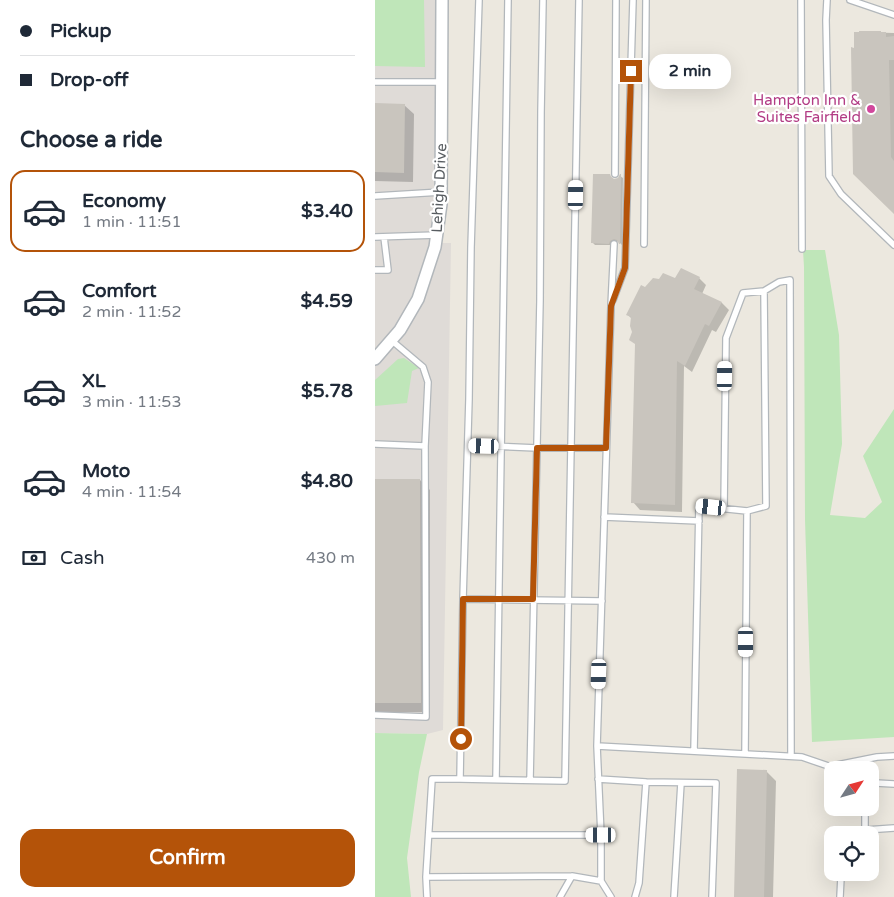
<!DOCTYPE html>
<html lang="en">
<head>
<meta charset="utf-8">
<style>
	body { margin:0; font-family:"Varela Round",sans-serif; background:#f2f2f3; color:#1f2937; height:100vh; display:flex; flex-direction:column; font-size:19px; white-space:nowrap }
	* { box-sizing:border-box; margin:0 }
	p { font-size:16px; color:#747a83 }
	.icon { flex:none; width:28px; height:28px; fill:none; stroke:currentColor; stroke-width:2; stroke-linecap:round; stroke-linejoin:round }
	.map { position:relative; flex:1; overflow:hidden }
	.panel { display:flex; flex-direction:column; background:#fff; width:375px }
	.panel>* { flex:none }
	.banner { display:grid; align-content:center; height:110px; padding:0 20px; background:#fff }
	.needle { width:32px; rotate:54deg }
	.controls { position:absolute; left:449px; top:761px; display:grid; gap:10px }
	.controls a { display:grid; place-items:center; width:55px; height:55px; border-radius:10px; background:#fff; box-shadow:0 5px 20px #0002; font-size:25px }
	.end { position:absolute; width:22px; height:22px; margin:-11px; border:6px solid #b45309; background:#fff; box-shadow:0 0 0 2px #fff }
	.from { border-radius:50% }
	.bubble { position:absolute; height:35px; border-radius:15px; background:#fff; box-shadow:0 5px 20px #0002; font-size:16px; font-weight:700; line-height:35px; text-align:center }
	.car { position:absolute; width:15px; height:30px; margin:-15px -8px; border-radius:6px; box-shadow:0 0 4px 1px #0007; background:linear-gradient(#fff 24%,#345 0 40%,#fff 0 76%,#345 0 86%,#fff 0) }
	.banner b { display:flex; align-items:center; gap:18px; height:48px; font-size:19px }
	.banner b+b { border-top:1px solid #e0e1e3 }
	.banner i { width:12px; height:12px; background:#1f2937 }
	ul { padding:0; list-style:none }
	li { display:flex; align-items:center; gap:15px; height:82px; margin:0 10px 8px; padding:0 10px; border:2px solid transparent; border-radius:15px }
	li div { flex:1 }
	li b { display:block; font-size:19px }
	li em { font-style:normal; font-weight:700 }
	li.current { border-color:#b45309 }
	li>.icon { width:45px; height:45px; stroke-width:1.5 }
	h2 { padding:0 20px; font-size:22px; line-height:60px }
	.pay { display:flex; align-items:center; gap:12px; height:55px; padding:0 20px; font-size:19px }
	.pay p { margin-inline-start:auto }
	.cta { display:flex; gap:10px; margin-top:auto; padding:10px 20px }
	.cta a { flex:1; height:58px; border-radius:15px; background:#b45309; color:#fff; font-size:20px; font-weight:700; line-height:58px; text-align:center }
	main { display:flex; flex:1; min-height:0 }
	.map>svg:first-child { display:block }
	.industrial { fill:#dfdbd7 }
	.green { fill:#bfe6b9 }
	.shadow { fill:#0003 }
	.building { fill:#c9c5be }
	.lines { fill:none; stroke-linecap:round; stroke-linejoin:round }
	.service-casing { stroke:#b2b7bb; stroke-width:8 }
	.minor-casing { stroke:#b2b7bb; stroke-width:14 }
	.service { stroke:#fff; stroke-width:5.5 }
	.minor { stroke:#fff; stroke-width:11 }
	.route { stroke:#b45309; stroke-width:6 }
	.hotel-dot { fill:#d1479c; stroke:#fff; stroke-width:2 }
	.labels { text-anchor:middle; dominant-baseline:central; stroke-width:4.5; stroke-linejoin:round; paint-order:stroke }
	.hotel-label { font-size:15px; fill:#b23c85; stroke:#fff; text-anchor:end }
	.street-label { font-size:15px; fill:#585d61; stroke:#fff }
</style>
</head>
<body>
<main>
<section class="panel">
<div class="banner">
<b><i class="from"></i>Pickup</b>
<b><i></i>Drop-off</b>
</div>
<h2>Choose a ride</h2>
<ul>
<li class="current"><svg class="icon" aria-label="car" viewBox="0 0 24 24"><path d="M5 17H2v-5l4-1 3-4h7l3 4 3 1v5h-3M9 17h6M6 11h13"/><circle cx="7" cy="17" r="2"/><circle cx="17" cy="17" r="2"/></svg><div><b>Economy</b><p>1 min · 11:51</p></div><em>$3.40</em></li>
<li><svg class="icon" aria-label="car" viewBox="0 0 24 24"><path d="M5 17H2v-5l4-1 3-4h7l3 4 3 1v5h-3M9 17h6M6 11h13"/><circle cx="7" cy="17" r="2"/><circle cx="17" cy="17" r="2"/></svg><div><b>Comfort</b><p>2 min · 11:52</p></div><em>$4.59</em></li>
<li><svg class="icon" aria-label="car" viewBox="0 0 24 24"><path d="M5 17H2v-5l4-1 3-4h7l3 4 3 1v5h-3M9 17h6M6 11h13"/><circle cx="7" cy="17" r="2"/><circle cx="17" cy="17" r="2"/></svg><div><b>XL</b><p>3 min · 11:53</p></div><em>$5.78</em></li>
<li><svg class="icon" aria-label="car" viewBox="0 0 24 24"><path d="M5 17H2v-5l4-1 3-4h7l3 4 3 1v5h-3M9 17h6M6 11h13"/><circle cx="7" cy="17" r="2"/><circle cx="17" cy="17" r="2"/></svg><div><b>Moto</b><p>4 min · 11:54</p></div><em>$4.80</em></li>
</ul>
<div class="pay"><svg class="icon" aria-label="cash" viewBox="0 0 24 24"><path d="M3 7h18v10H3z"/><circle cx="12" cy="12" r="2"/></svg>Cash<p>430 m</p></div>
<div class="cta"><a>Confirm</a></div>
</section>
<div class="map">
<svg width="519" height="897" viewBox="0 0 519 897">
	<rect width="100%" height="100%" fill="#ece8df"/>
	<path class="industrial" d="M0,0H63L58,243H76L68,730L52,734L0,733Z"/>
	<path class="green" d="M0,0H49L50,67L0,66Z
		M428,250H450L464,335L467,444L455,515L490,518L507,502L488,456L519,409V737L437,742L430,520L429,267Z
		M29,358L44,368L37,371L32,403L0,406V380L23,359Z
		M0,733L52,734L44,772L32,858L36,897H0Z"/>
	<path class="shadow" d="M485,32L519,33V213L479,174L480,49Z
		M0,104L29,105L39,114L38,182L0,181Z
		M235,176L239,180L244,179L245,176L248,178L247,245L244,242L241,241L237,243L236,245H220L218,243Z
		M324,278L331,285L327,294L347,303L354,310L341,332L337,330L317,372L309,366L307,512L265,510L258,502L261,345L257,319L253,315L271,288L300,280Z
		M0,480H45L55,490V712H0Z
		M391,771L401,781L398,897H361Z"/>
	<path class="building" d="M484,31H506V32H511V37L519,36V60H514L516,157L519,161V214L478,174L476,47L479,48V32H484Z
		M0,103L30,104L29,173L0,172Z
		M218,174H235L236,177L239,179L243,178L245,174H246L245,244H244L242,240L239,239L235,241L234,244L216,243Z
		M306,268L325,277L319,289L347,302L334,326L330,324L310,366L302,361L300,505L256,503L260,344L254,340L257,332L255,326L256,317L251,315L266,285L270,287L278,278L284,279L288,273L300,278Z
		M0,479H45L46,703H0Z
		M362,769L392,770L389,897H359Z"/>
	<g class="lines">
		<defs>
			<path id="service" d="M104,0L96,247L94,399L88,599L85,779L190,781L204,0
				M426,0L427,249
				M452,0L451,20L454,176L466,194L519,245
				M475,0L519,15
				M0,82H67
				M240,174L241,0
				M0,196L66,192
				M0,237L62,235
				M269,244L271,0
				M0,270H13L9,237
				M389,291L404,282L415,280L416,756
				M238,300L250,268L258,0
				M0,444L50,446
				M93,445L162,448H231
				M229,517L324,521
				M88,599L227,601
				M0,715L51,717L50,446L53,382L48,367L16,340
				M222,746L427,757L465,770
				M319,751L324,506L372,511L391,506L389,291L368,293L351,338L349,508
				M370,754L372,511
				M457,766L502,757L519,756
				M121,779L133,0
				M223,779L271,782L264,883L260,897
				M155,780L165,301L166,112L168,0
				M495,781L501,783L519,784
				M271,782L341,783L337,897
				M490,830L519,828
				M54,835H226
				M488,835L490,830V808
				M51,877L197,876
				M226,881L236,897
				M52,897L51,877L57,779H85
				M185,897L197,876L226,881V835L222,746L236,306L239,244
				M299,897L306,783
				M465,897L466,877L469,872"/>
			<path id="minor" d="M0,359L25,330L43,299L60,247L66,204L67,0"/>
		</defs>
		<use href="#service" class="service-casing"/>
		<use href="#minor" class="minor-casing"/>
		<use href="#service" class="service"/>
		<use href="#minor" class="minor"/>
	</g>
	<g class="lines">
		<path class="route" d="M86,739L88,599H158L162,448H231L236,306L250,268L256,71"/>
	</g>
	<circle class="hotel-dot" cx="496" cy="109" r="5"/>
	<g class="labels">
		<g class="hotel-label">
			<text x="486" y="100">Hampton Inn &amp;<tspan x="486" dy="17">Suites Fairfield</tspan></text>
		</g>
		<g class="street-label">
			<text transform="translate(64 188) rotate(-87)">Lehigh Drive</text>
		</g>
	</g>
</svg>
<div class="controls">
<a><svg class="needle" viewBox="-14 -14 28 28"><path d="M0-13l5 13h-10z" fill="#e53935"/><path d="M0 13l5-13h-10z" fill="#747a83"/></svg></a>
<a><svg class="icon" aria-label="locate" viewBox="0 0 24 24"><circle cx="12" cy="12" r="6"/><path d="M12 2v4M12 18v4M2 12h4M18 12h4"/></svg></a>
</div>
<i class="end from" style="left:86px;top:739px"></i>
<i class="end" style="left:256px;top:71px"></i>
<div class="bubble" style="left:274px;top:54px;width:82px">2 min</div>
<i class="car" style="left:201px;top:195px;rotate:1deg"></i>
<i class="car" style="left:350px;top:376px;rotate:1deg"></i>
<i class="car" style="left:109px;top:446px;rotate:272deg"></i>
<i class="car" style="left:336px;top:507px;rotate:276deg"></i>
<i class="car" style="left:371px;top:642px;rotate:180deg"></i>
<i class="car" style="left:224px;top:674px;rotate:182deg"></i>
<i class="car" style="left:226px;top:835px;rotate:270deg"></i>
</div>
</main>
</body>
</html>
